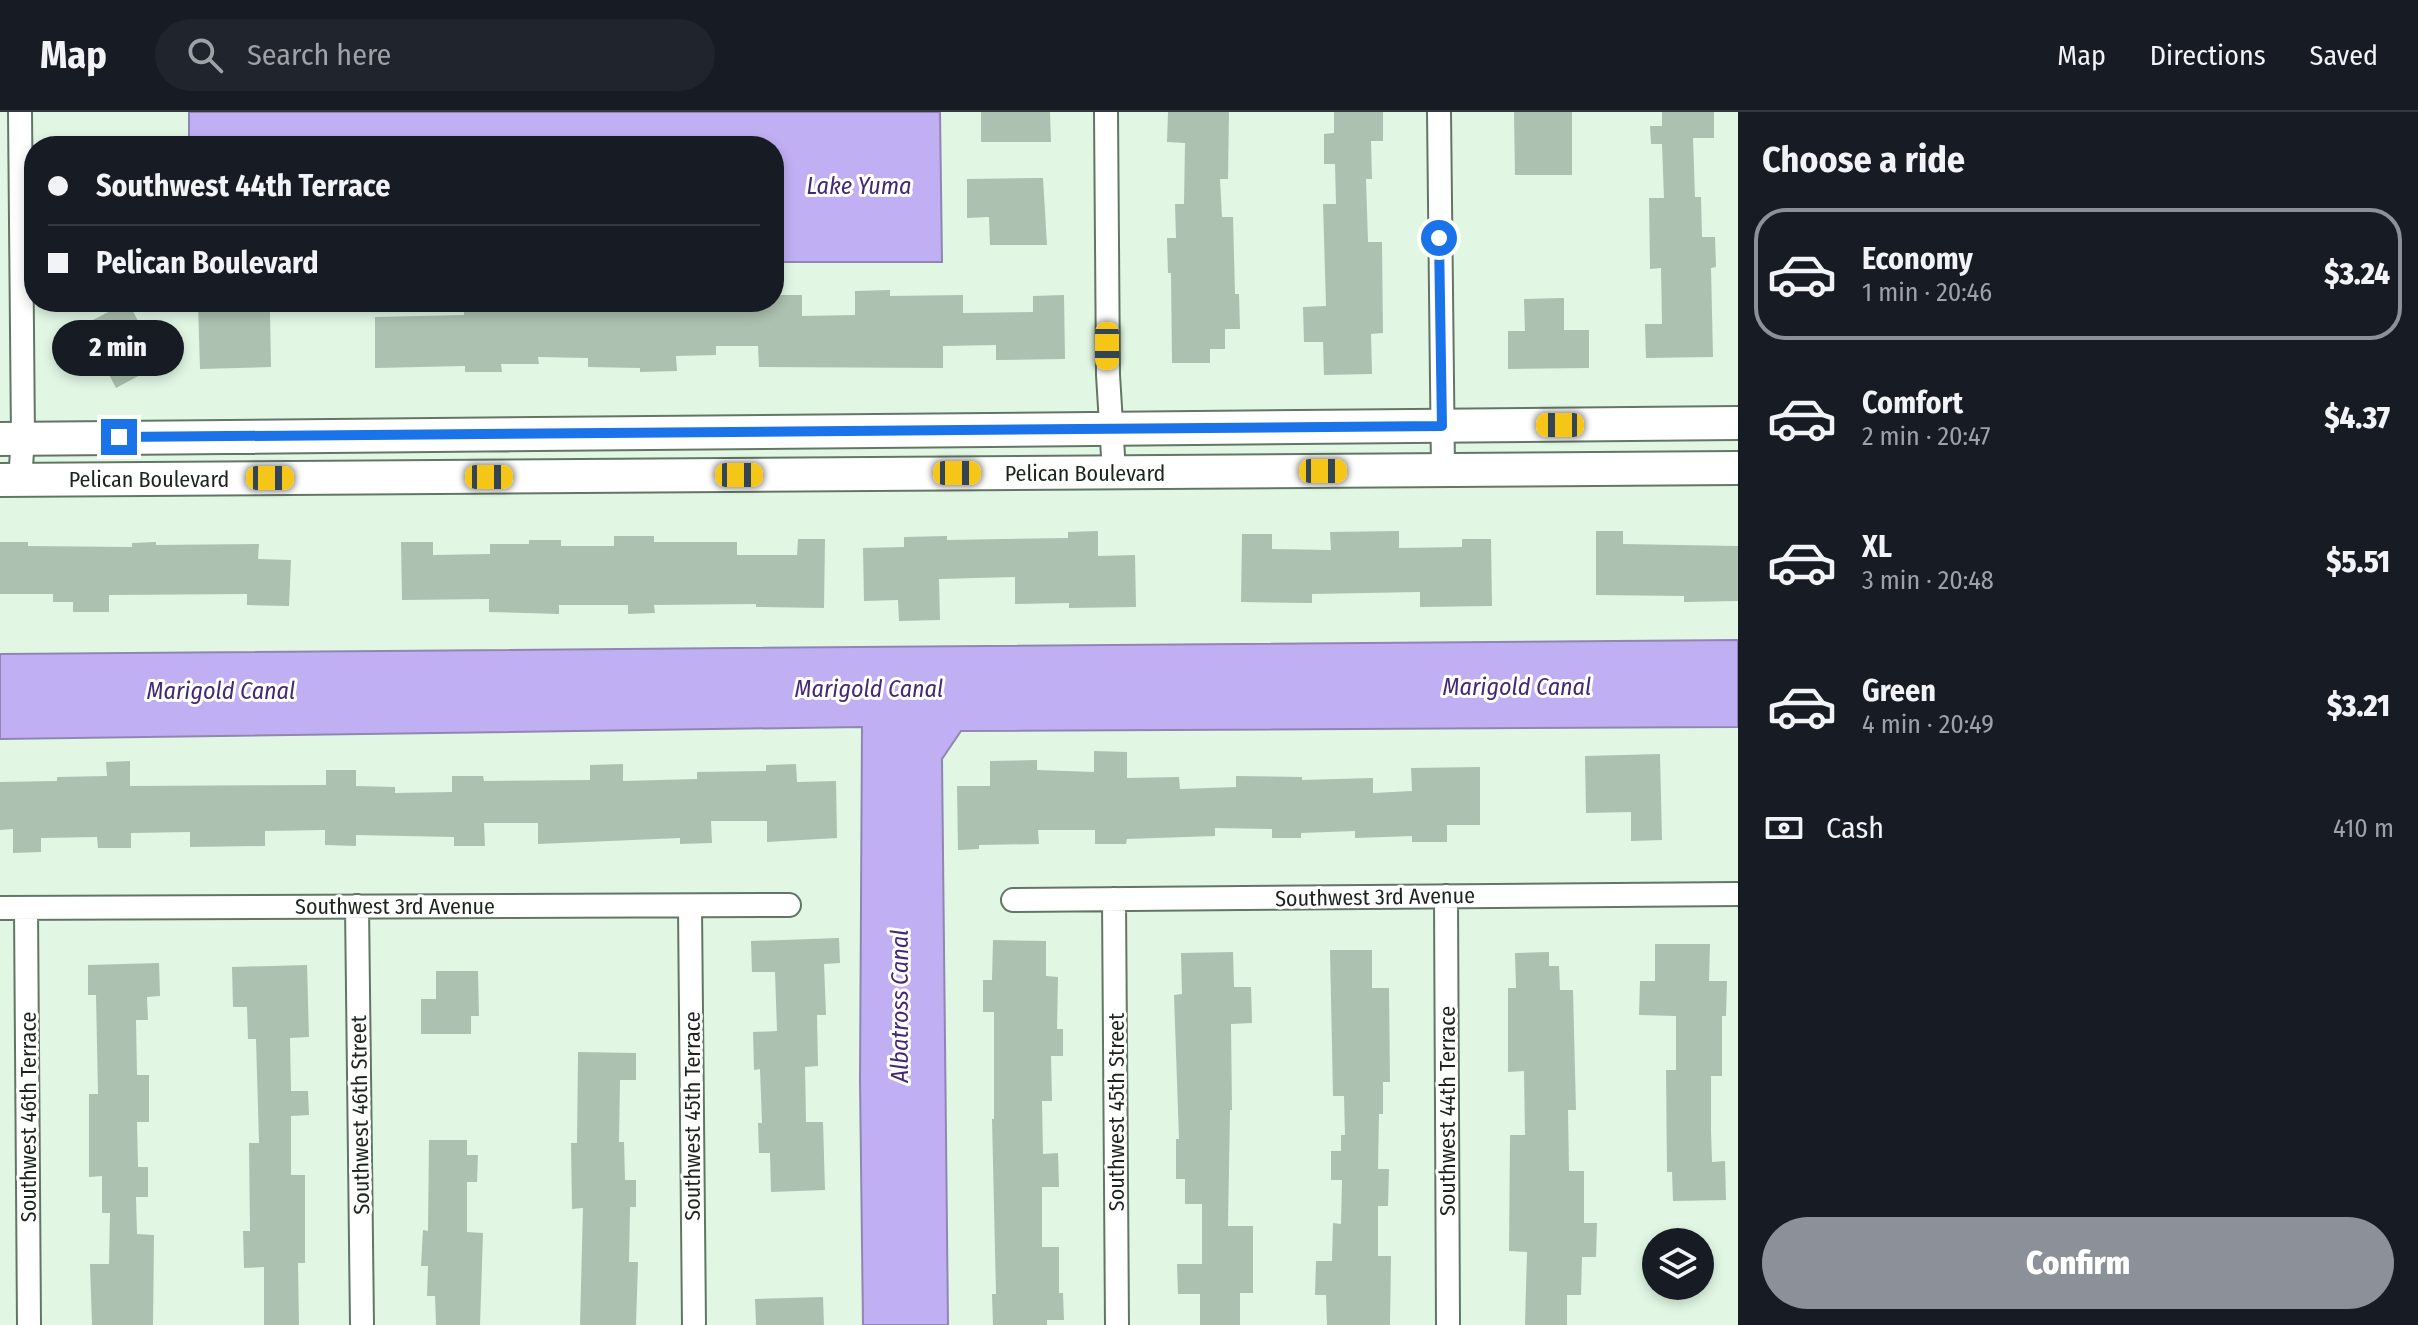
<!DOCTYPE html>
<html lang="en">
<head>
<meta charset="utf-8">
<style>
	body { margin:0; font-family:"Fira Sans Condensed",sans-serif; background:#20242c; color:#f1f3f6; height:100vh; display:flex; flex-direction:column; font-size:30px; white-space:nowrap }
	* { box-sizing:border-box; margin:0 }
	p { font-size:26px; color:#9ea1a6 }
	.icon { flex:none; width:44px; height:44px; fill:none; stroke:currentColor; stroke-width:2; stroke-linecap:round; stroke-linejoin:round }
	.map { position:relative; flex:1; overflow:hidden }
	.side { display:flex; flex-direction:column; background:#171b24; width:680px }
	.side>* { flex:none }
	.guide { position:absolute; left:24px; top:24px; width:760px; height:176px; border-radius:32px; box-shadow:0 4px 12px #0003; display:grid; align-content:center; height:176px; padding:0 24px; background:#171b24 }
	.fabs { position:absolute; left:1642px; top:1116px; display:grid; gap:16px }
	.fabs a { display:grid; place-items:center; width:72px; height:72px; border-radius:50%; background:#171b24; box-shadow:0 4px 12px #0003; font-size:40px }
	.end { position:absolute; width:36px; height:36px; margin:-18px; border:10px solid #1a73e8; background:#fff; box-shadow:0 0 0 4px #fff }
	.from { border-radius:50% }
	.bubble { position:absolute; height:56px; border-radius:28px; background:#171b24; box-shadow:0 4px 12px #0003; font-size:26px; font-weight:800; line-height:56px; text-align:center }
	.car { position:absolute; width:24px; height:48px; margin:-24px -12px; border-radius:10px; box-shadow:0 0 6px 2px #0007; background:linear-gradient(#f5c518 24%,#345 0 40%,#f5c518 0 76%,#345 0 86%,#f5c518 0) }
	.guide b { display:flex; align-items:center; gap:28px; height:76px; font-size:30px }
	.guide b+b { border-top:2px solid #363941 }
	.guide i { width:20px; height:20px; background:#f1f3f6 }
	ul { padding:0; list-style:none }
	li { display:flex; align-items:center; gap:24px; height:132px; margin:0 16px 12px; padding:0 8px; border:4px solid transparent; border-radius:32px }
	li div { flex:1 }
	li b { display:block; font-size:30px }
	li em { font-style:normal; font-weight:800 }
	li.on { border-color:#8c9099 }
	li>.icon { width:72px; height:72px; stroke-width:1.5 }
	h2 { padding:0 24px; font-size:36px; line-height:96px }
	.pay { display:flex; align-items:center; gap:20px; height:88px; padding:0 24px; font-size:30px }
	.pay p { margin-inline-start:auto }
	.button { display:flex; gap:16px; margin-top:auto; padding:16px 24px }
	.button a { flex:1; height:92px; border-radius:48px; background:#8c9099; color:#fff; font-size:32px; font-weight:800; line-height:92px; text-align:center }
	header { display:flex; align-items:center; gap:48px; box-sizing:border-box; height:112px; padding:0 40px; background:#171b24; border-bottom:2px solid #363941 }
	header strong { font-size:38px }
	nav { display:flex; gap:44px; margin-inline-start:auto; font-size:28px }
	.search { width:560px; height:72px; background:#20242c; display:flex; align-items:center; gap:20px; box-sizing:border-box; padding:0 28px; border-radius:44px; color:#9ea1a6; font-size:30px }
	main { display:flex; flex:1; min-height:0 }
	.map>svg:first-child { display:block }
	.water { fill:#c1aff3; stroke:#9085b3; stroke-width:2 }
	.building { fill:#acc1af }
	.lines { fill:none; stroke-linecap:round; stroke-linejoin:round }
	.street-casing { stroke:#637666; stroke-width:26 }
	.secondary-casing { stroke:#637666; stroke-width:36 }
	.street { stroke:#fff; stroke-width:22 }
	.secondary { stroke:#fff; stroke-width:32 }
	.route { stroke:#1a73e8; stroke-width:10 }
	.labels { text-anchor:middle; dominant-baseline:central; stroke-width:6; stroke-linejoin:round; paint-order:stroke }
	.street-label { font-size:22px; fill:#1c241d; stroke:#fff }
	.water-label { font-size:24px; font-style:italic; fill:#442875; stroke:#fff }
</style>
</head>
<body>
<header>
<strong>Map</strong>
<div class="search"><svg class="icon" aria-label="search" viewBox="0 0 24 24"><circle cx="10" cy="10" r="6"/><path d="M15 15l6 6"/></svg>Search here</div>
<nav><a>Map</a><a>Directions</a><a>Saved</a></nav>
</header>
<main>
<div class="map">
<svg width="1738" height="1213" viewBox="0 0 1738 1213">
	<rect width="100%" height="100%" fill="#e1f7e4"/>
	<path class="water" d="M189,0H940L942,150H774V34H189Z
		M1738,528V615L961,619L942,647L948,1213H863L860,969L862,615L0,627V542Z"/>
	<path class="building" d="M981,0H1050L1051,30H981Z
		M1168,0H1229L1228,67H1220L1222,105H1233L1235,182H1239L1240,217H1225V237H1210V251H1172L1171,161H1168L1167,126H1176L1175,92H1184L1185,31L1167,30Z
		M1334,0H1383V29H1371L1372,67H1366L1368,130H1382L1383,221L1371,222L1372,262L1324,263L1323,230H1304L1303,195L1326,194L1323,92H1336L1335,52H1324V22L1334,21Z
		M1514,0H1572V63H1515Z
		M1662,0H1714V26H1693L1695,85H1701L1702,125H1715L1716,155L1711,156L1713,245L1646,246L1645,212H1662L1661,156L1650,157L1649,86H1664L1662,32H1651L1650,14H1662Z
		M1043,66L1047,133H990L989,105L967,106V67Z
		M890,178V184L963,183V201L1033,200V184L1064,183L1065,247L996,248V233L943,234V256L759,255L758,234H716V243L676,244L677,259L640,260V256L588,255V246L538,245L539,252H501L502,260H465V254L375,256V205L464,203V190H537L538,195L586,196V190H774V183H802V204L855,203V179Z
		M1564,186V218H1589V256L1508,257V219H1525L1524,187Z
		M128,190L145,222L156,216L172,246L116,276L83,213Z
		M198,192H230L231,200H270L271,255L200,257Z
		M1098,419V444L1135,443L1136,495L1069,496V491L1015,492V465L939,467L940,508L899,509L898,488L864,489L863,436L904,435V425L947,424V428L1068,426V420Z
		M1399,419V436L1462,435V427H1491L1492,494L1420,495V480L1312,482V491L1241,490L1242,422H1272V437L1331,438L1330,420Z
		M1596,419H1623V432L1738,434V489L1684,490V484L1596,483Z
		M614,424H654V430H737V443H797L798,427H825L824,496L756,495V492L654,493L655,501L628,502V493H559V502L489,500V487L402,488L401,430H433V443L490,442V432H529V428H561V434H614Z
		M0,430H28V434L132,435V431L156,430V433L259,432L258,447L291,448L289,494L247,493V482L109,483V500H73V490H53V482H0Z
		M1094,639L1127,640V666L1179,665L1180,677L1236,675V664L1302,665V668L1373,666V681L1412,679L1411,656L1480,655V713H1447V730H1412V724L1355,726V719L1301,721V726H1272V717L1215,716V724L1127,727L1126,732H1095V718H1038L1039,732L979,733V737L958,738L957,674H990V649L1037,648V658L1094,660Z
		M1660,642L1662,728L1631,729V700L1586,701L1585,644Z
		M130,649V674L326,673V658H356V674L395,675V681L452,680V664H483L484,669L590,668V653L623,652V669L697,667V660L766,659V653L796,652L797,670L836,669L837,726L767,730V709H711L712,731L680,732V726L538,732V711H484L485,734H454V725L356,723V734L325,733V718L265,719V734L190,735V720L131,721V736H98L97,725L41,726V740L13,741V717L0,718V670L57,669V665L107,664L106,650Z
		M839,826L840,851L824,852L826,903H817L818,954L805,955L806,1010H823L825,1078L771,1080L770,1041H759L758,1011H762L760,957L754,958L753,920L777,919L775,860H752L751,829Z
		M993,828L1046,829V864L1058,865L1057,917H1063V944H1051L1052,989H1042L1043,1042L1058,1041L1059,1075H1042V1135H1059V1181H1063L1064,1208H1047V1213H993L992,1182H996L992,1007H994V900H983V868H992Z
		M1655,832H1710L1709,869H1727L1726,904H1722V964H1711V1019L1712,1050L1725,1049L1726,1088L1673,1089L1672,1060H1667L1666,958H1676V904L1639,903L1640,869H1655Z
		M1330,838H1372V876H1389L1390,970H1383V1002H1379L1378,1057H1389L1388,1094H1378V1144H1391L1390,1213H1327L1326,1183H1315L1316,1149H1332L1333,1111L1341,1112L1342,1068H1331V1039H1341V1023H1345L1344,984H1333Z
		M1233,840L1234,875H1251L1252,911L1231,912L1232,998H1230L1228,1114H1253V1181H1240V1213H1200V1182H1178L1177,1152H1202V1092H1185V1067H1176V1027H1179L1174,883L1182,882L1181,841Z
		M1549,840V854H1559L1560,878H1573L1576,998H1568L1569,1059H1584V1111H1597L1596,1145H1582L1581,1183H1567V1213H1525L1527,1140L1509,1139L1510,1023H1525L1524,959L1508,960V876H1516L1515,841Z
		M159,851L160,884L147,885L148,908H136L137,963H149V1010H137L138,1055H148V1085H136L137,1122L154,1123L153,1213H92L90,1152H109L110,1101H102V1064L89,1065V982H98L96,883H88V853Z
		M307,853L309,925L290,926L291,979H308L309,1003L291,1004V1063H305V1151H298L299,1213H264V1155L244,1156L243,1119H250L249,1031H259L256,927H248L247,895H233L232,855Z
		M436,859H478L479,904H471V922H421V887H436Z
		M578,940L636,941V968H620L619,1030H624L625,1068H636V1095H630L629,1150H638L636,1213H580L583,1096L572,1097L571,1031H577Z
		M429,1028H467V1043H478L477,1070H467V1120L483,1121L480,1213H436L435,1184H427L428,1154H421L423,1118L428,1119Z
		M823,1185L824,1213H756L755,1187Z"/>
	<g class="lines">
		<defs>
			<path id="street" d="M1106,0L1108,263L1114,360
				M1439,0L1443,358
				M20,368L23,326L20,0
				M1446,784L1448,1213
				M1114,787L1117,1213
				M1013,788L1738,782
				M357,794L362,1213
				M690,795L694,1213
				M0,796L789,793
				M26,796L29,1213"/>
			<path id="secondary" d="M0,327L1738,311
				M0,368L1738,356"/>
		</defs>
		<use href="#street" class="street-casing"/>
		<use href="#secondary" class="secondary-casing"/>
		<use href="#street" class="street"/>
		<use href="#secondary" class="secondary"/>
	</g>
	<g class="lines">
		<path class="route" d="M119,325L1442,314L1439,126"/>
	</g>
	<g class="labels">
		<g class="street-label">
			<text x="1085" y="361">Pelican Boulevard</text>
			<text x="149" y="367">Pelican Boulevard</text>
			<text transform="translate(1375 785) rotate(-1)">Southwest 3rd Avenue</text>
			<text x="395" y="794">Southwest 3rd Avenue</text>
			<text transform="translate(1447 999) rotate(-90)">Southwest 44th Terrace</text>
			<text transform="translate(1116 1000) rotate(-90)">Southwest 45th Street</text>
			<text transform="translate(360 1003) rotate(-91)">Southwest 46th Street</text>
			<text transform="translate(692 1004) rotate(-90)">Southwest 45th Terrace</text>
			<text transform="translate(28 1005) rotate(-90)">Southwest 46th Terrace</text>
		</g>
		<g class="water-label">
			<text x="859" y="74">Lake Yuma</text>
			<text x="1517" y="575">Marigold Canal</text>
			<text x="869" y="577">Marigold Canal</text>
			<text x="221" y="579">Marigold Canal</text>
			<text transform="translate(900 894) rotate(-90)">Albatross Canal</text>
		</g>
	</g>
</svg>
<div class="fabs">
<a><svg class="icon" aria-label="layers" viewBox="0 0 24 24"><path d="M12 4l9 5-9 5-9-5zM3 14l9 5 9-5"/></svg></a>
</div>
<i class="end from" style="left:1439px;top:126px"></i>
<i class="end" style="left:119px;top:325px"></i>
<div class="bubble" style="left:52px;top:208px;width:132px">2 min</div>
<i class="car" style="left:1107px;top:234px;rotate:180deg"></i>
<i class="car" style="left:1560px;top:313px;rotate:270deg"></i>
<i class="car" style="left:1323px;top:359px;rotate:90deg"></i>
<i class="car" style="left:957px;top:361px;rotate:90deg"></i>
<i class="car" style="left:739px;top:363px;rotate:90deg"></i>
<i class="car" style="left:489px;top:365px;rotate:90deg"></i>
<i class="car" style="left:270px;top:366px;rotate:90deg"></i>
<div class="guide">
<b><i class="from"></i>Southwest 44th Terrace</b>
<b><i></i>Pelican Boulevard</b>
</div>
</div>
<section class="side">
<h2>Choose a ride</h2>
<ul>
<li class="on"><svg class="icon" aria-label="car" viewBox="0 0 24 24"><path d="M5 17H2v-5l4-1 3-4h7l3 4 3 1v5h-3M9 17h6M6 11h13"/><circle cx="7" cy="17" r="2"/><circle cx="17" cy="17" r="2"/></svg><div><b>Economy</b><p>1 min · 20:46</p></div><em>$3.24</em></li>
<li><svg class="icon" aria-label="car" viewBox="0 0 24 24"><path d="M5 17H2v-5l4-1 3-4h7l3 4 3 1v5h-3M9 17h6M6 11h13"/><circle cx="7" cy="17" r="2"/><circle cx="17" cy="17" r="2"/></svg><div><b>Comfort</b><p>2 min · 20:47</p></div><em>$4.37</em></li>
<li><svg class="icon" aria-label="car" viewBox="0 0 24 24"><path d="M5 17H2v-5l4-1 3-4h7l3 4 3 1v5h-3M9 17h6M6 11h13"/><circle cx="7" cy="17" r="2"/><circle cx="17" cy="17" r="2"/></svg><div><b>XL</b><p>3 min · 20:48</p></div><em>$5.51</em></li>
<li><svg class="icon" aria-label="car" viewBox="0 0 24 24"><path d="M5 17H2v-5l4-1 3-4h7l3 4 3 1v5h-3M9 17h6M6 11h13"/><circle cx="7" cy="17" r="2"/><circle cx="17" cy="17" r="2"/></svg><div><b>Green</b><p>4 min · 20:49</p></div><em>$3.21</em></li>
</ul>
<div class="pay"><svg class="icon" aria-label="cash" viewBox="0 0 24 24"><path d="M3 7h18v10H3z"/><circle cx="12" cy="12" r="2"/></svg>Cash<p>410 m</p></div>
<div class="button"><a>Confirm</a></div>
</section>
</main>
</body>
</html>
